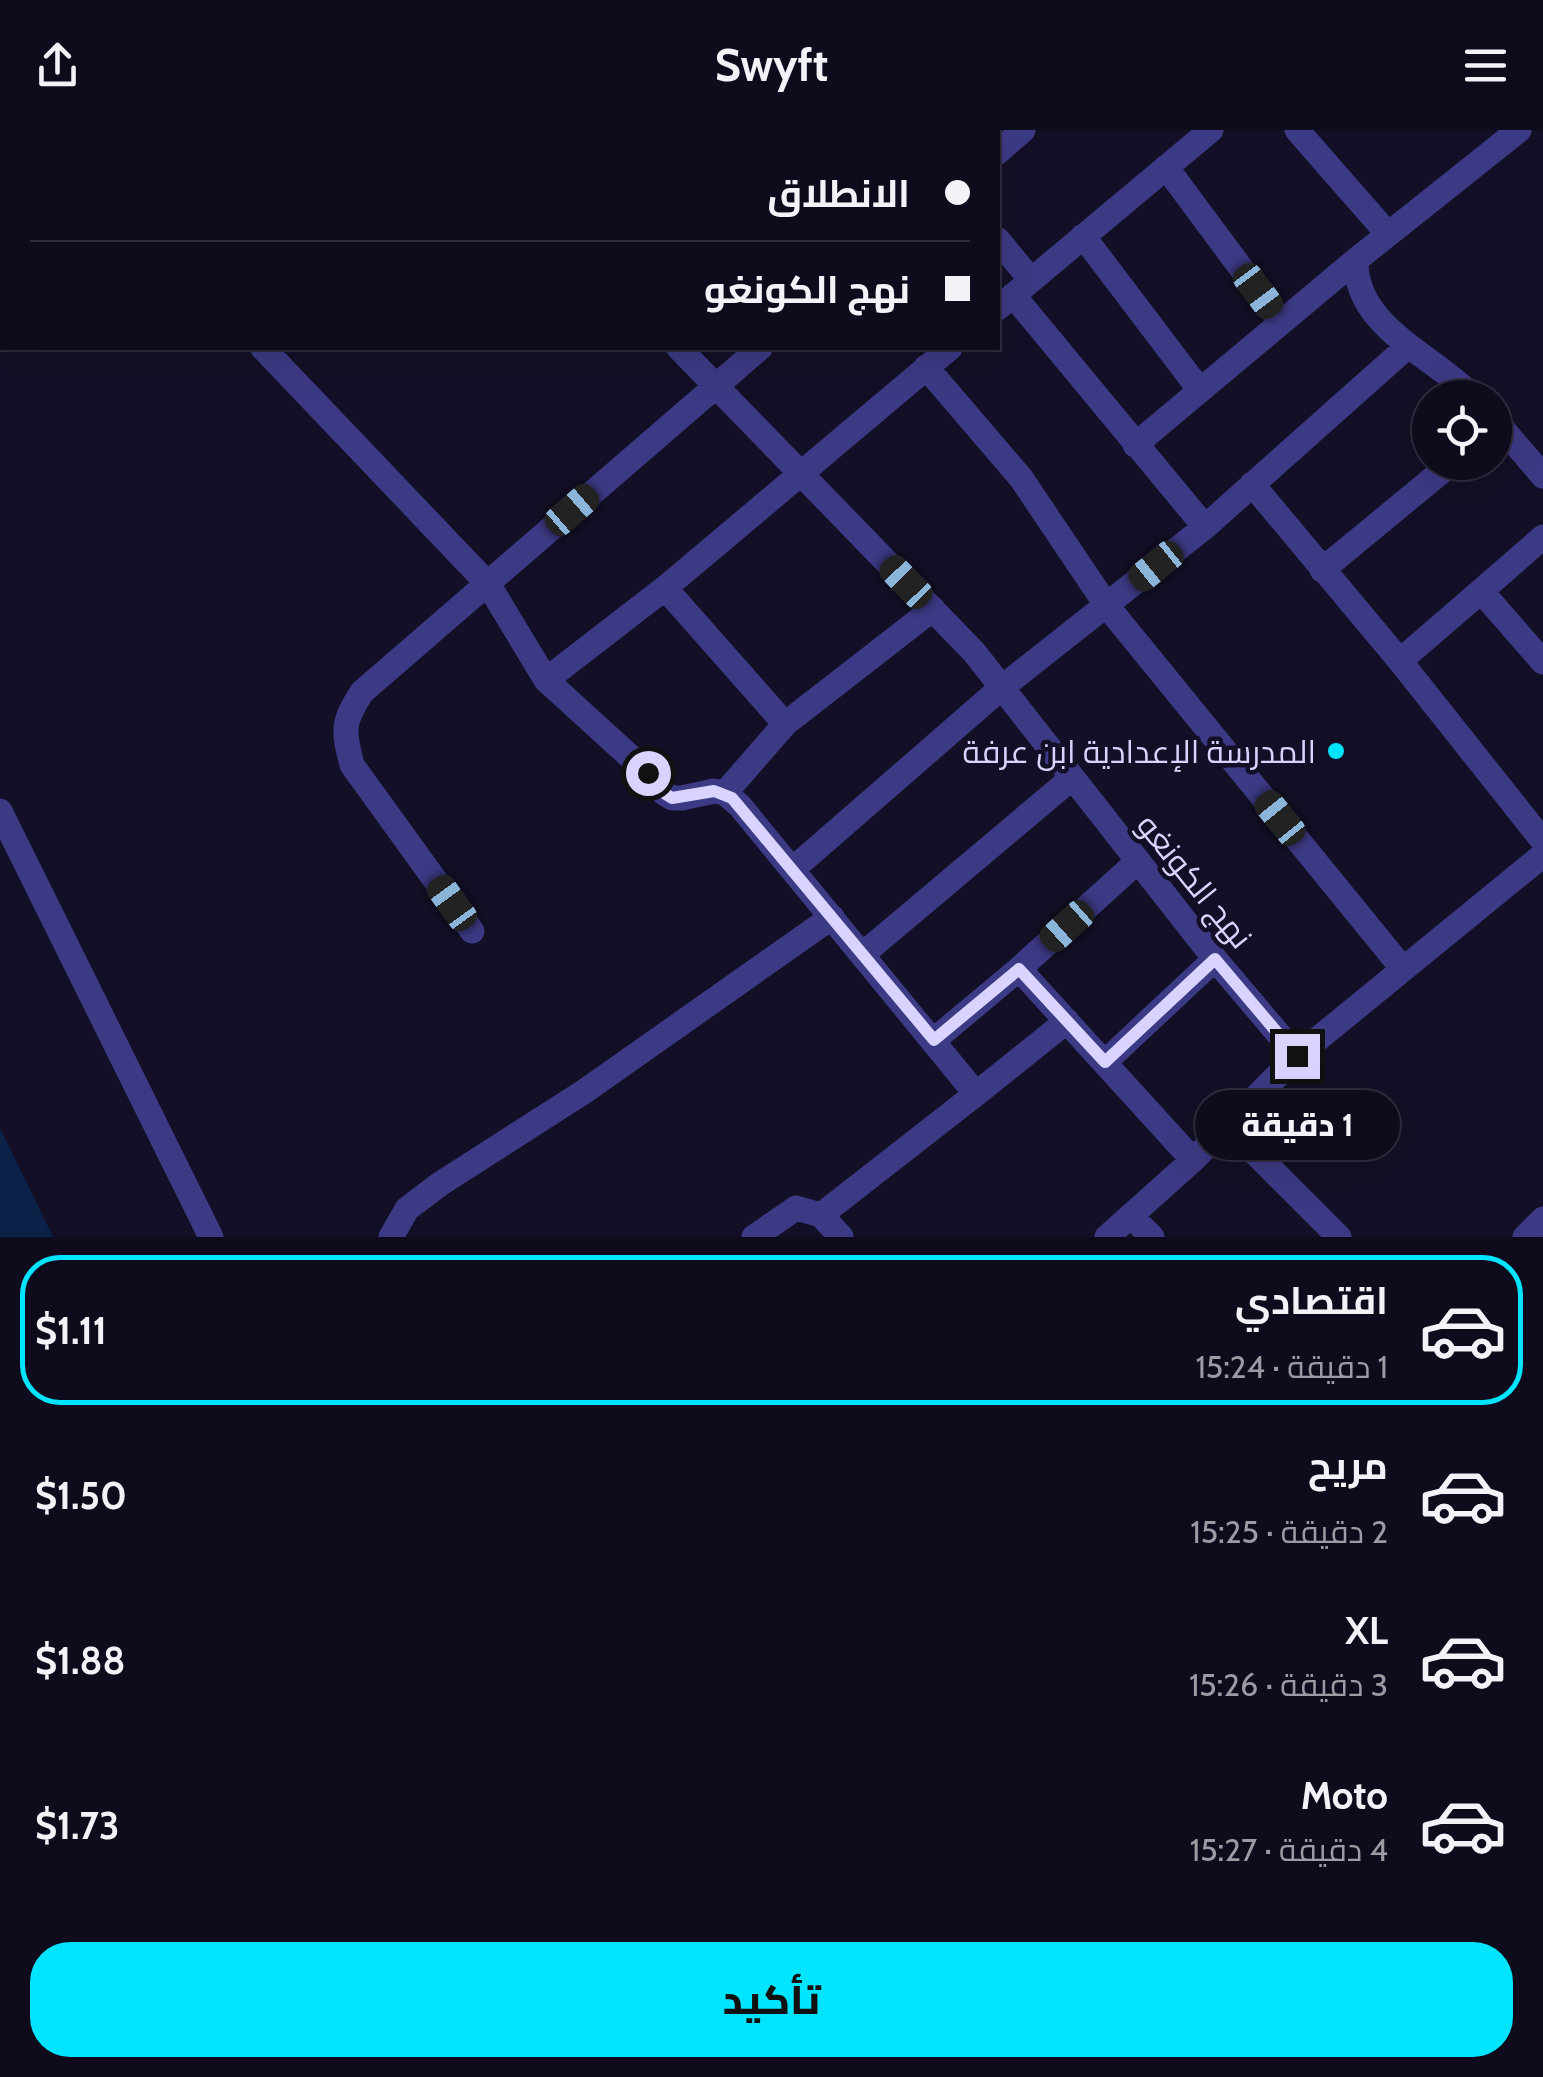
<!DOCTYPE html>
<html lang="ar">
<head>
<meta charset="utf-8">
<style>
	body { margin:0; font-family:Cabin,Cairo,sans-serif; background:#171425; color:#f1f3f6; direction:rtl; height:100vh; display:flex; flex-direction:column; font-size:38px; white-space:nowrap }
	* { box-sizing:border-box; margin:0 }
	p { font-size:32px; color:#9b9ba3 }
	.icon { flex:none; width:55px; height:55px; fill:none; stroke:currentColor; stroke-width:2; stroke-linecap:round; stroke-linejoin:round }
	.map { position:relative; height:1107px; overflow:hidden; direction:ltr }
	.panel { display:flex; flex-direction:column; background:#0e0b1c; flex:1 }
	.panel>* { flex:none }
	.top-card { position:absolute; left:0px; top:0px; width:1000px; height:220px; box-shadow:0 10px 40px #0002,0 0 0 2px #2e2b3b; direction:rtl; display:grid; align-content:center; height:220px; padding:0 30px; background:#0e0b1c }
	.tools { position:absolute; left:1412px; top:250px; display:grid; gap:20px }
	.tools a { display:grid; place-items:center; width:100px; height:100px; border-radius:50%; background:#0e0b1c; box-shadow:0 10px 40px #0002,0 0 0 2px #2e2b3b; font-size:50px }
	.end { position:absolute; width:45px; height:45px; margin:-22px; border:12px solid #d9d4ff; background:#111; box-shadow:0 0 0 5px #111 }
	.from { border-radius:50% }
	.bubble { position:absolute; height:70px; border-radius:35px; background:#0e0b1c; box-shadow:0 10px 40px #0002,0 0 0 2px #2e2b3b; font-size:32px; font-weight:800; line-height:70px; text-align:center; direction:rtl }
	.car { position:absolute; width:30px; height:60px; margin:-30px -15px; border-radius:12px; box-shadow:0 0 8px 2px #0007; background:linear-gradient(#222 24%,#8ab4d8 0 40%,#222 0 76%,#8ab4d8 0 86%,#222 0) }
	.top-card b { display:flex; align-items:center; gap:35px; height:95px; font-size:38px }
	.top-card b+b { border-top:2px solid #2e2b3b }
	.top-card i { width:25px; height:25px; background:#f1f3f6 }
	ul { padding:18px 0 0; list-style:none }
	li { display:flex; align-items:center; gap:30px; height:150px; margin:0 20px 15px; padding:0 10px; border:5px solid transparent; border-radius:40px }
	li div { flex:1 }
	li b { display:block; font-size:38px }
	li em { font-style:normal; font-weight:800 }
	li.current { border-color:#00e5ff }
	li>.icon { width:90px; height:90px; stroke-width:1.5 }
	.primary-button { display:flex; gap:20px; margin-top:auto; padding:20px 30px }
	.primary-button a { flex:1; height:115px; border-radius:40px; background:#00e5ff; color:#111; font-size:40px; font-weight:800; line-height:115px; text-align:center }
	header { display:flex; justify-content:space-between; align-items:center; height:130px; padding:0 30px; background:#0e0b1c; font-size:45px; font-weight:800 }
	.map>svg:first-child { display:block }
	.water { fill:#0c2248 }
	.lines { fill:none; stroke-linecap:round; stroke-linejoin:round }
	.minor { stroke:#3d3a85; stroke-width:25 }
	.route { stroke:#d9d4ff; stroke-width:12 }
	.poi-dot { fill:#00e5ff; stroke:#130f26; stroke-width:4 }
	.labels { text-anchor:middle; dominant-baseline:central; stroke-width:9; stroke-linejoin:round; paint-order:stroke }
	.poi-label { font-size:32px; fill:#d9d4ff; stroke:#130f26; text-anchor:end }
	.street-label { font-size:32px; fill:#d9d4ff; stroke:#130f26 }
</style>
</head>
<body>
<header><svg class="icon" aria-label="menu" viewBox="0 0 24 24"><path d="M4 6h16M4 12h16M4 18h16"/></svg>Swyft<svg class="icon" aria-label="share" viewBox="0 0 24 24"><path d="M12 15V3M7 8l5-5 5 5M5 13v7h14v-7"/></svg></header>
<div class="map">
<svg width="1543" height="1107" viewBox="0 0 1543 1107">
	<rect width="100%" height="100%" fill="#130f26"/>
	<path class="water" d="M0,998L53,1107H0Z"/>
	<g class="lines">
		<path class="minor" d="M74,0L75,2
			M487,0L490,2
			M1297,0L1388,104
			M227,2L230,0
			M998,22L1023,0
			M1166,37L1281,192
			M1083,106L1199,259
			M998,110L1031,150
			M1013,165L1205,397
			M998,178L1211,0
			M263,218L488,454L546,550L648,643L664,663L672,668H682L714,661L725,663L740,676L976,964L821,1085L796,1078L754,1107
			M679,218L974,522L1215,829L1297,926
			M926,237L1021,348L1107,476L1403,839
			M1474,268C1435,225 1355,199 1356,130L1519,0
			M1495,290L1543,346
			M1135,315L1356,130
			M1252,354L1400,531L1543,711
			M1322,440L1453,332
			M665,458L785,594
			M1481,461L1543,407
			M1400,531L1481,461L1543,532
			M546,550L665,458L950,218
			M725,663L785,594L933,479
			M0,681L211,1107
			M793,739L1000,559L1205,397L1407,217
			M472,801L352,635C343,600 342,593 362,562L760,218
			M863,824L1072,648
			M1019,839L1193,1030
			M934,910L1019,839L1138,731
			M1105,932L1215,829
			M976,964L1067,891
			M1228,996L1339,1107
			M821,1085L841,1107
			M1132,1087L1152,1107
			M391,1107L407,1079L440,1054L585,961L832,787
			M1107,1107L1193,1030L1297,926L1543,725
			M1525,1107L1543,1089"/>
	</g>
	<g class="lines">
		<path class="route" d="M648,643L664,663L672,668L714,661L732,668L934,910L1019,839L1105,932L1215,829L1297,926"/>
	</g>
	<circle class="poi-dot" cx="1336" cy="621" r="10"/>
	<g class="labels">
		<g class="poi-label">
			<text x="1316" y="621">المدرسة الإعدادية ابن عرفة</text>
		</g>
		<g class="street-label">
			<text transform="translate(1195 751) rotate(51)">نهج الكونغو</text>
		</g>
	</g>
</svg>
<div class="tools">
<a><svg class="icon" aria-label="locate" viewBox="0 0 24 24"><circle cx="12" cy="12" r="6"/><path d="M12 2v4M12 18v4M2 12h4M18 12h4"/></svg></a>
</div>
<i class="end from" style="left:648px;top:643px"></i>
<i class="end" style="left:1297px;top:926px"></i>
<div class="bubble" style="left:1195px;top:960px;width:205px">1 دقيقة</div>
<i class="car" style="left:1258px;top:161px;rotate:143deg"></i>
<i class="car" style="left:572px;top:380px;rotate:49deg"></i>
<i class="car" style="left:1156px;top:436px;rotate:231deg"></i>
<i class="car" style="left:906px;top:452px;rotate:316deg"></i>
<i class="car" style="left:1280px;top:688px;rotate:321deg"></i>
<i class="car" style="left:452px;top:773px;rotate:324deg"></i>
<i class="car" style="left:1067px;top:796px;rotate:228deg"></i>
<div class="top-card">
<b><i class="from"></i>الانطلاق</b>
<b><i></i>نهج الكونغو</b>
</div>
</div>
<section class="panel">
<ul>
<li class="current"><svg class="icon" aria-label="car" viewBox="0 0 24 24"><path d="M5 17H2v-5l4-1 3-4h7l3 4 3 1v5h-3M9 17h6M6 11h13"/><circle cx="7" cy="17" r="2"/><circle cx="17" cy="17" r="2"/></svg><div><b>اقتصادي</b><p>1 دقيقة · 15:24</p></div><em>$1.11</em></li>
<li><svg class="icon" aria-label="car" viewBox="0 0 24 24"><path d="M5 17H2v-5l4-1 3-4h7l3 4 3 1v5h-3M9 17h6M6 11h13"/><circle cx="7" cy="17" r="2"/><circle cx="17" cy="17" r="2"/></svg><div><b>مريح</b><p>2 دقيقة · 15:25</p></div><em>$1.50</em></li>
<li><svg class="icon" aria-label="car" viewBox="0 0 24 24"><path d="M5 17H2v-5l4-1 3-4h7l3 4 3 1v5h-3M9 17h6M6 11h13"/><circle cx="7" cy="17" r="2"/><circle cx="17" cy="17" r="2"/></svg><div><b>XL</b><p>3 دقيقة · 15:26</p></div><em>$1.88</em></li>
<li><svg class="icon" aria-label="car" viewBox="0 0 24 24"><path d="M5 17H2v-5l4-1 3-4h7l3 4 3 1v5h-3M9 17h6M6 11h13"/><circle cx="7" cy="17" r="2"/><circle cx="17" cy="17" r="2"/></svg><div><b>Moto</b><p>4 دقيقة · 15:27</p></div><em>$1.73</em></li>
</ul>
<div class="primary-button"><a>تأكيد</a></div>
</section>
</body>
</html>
